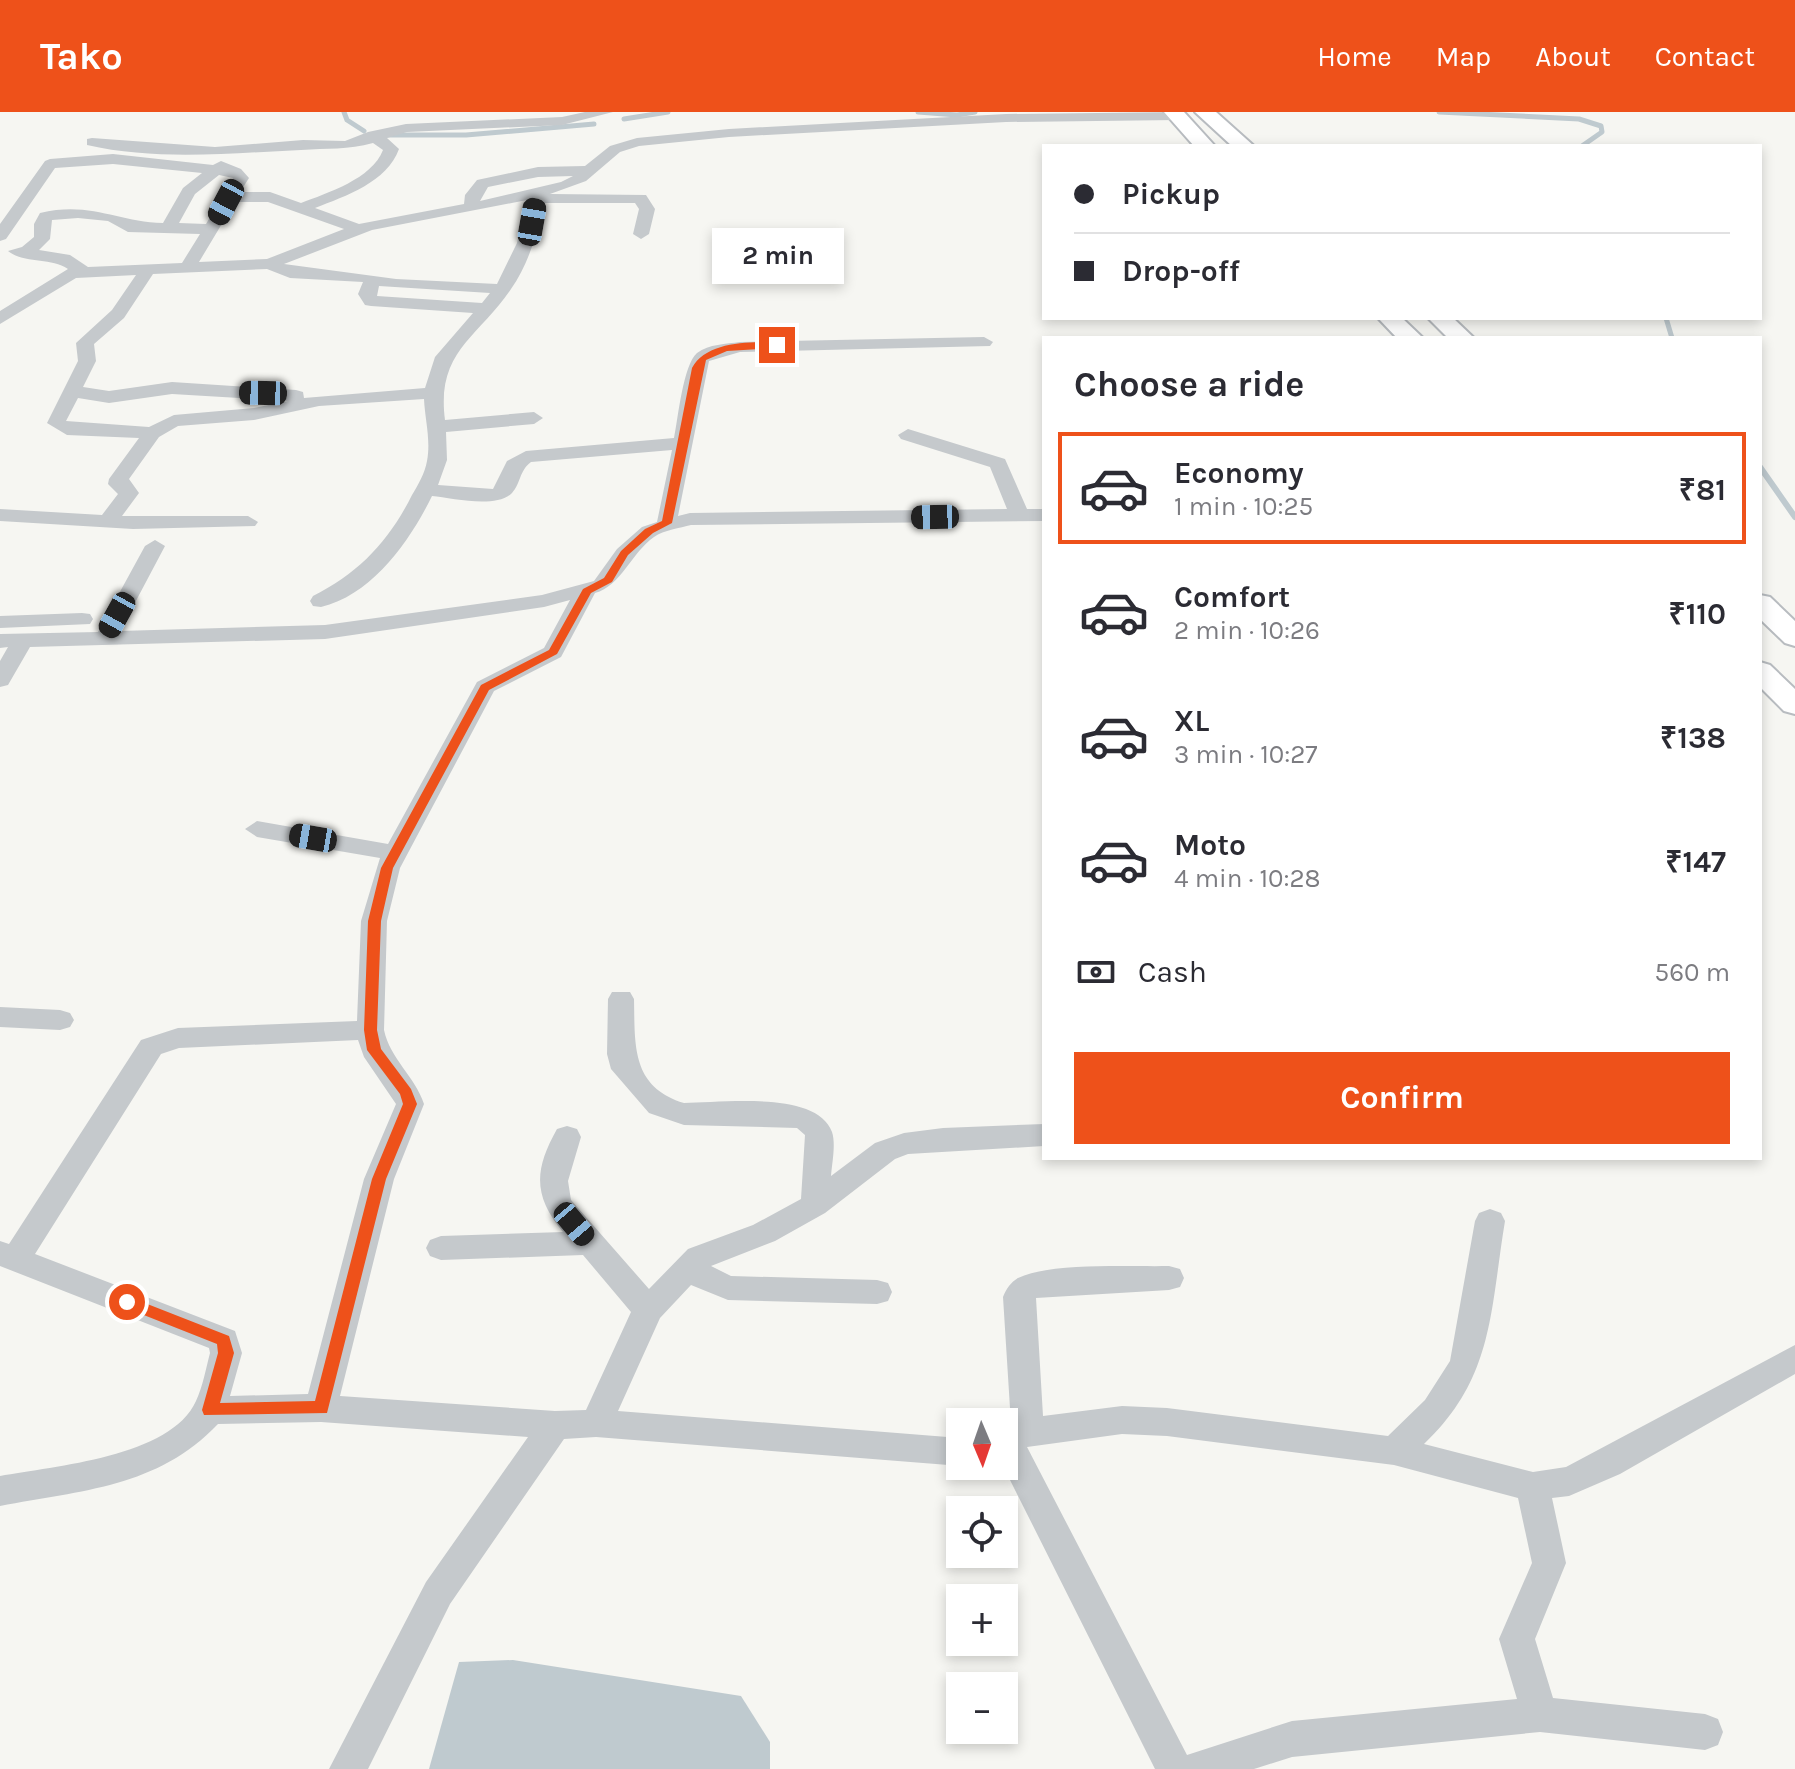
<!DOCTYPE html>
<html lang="en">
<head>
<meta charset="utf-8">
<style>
	body { margin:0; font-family:Karla,sans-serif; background:#f2f2f3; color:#2b2b33; height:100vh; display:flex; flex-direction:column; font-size:30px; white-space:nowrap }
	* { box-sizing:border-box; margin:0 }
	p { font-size:26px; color:#7c7c81 }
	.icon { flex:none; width:44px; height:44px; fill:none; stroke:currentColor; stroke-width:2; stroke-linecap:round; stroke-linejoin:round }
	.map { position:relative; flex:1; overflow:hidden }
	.panel { position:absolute; left:1042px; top:224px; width:720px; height:824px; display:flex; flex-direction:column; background:#fff; border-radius:0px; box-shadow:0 4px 12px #0003 }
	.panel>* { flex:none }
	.top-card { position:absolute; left:1042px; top:32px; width:720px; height:176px; border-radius:0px; box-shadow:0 4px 12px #0003; display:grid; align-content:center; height:176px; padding:0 32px; background:#fff }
	.needle { width:52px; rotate:178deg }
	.tools { position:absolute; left:946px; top:1296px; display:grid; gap:16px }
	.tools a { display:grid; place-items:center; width:72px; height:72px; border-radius:0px; background:#fff; box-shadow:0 4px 12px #0003; font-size:40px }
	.end { position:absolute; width:36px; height:36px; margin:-18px; border:10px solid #ee511a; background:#fff; box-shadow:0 0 0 4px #fff }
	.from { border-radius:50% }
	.bubble { position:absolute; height:56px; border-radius:0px; background:#fff; box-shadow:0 4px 12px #0003; font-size:26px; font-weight:700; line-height:56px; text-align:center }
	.car { position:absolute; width:24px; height:48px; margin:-24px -12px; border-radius:10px; box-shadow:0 0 6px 2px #0007; background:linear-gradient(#222 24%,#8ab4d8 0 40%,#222 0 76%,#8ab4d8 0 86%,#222 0) }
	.top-card b { display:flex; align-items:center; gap:28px; height:76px; font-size:30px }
	.top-card b+b { border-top:2px solid #e1e1e2 }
	.top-card i { width:20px; height:20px; background:#2b2b33 }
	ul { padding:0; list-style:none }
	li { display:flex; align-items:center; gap:24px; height:112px; margin:0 16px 12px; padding:0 16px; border:4px solid transparent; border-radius:0px }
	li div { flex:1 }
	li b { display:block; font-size:30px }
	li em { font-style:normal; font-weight:700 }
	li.on { border-color:#ee511a }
	li>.icon { width:72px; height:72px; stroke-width:1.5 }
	h2 { padding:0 32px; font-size:36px; line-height:96px }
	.pay { display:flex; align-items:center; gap:20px; height:88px; padding:0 32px; font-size:30px }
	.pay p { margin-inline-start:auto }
	.action { display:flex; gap:16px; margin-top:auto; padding:16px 32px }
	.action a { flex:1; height:92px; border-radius:0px; background:#ee511a; color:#fff; font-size:32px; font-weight:700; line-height:92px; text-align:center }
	header { display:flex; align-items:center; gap:48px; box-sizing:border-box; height:112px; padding:0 40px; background:#ee511a; color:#fff }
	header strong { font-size:38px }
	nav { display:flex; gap:44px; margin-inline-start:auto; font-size:28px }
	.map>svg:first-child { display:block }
	.water { fill:#bfcacf }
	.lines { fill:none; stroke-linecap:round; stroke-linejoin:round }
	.stream-far1 { stroke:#bfcacf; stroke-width:5 }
	.stream { stroke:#bfcacf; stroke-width:6 }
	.major-casing { stroke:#b8bcc0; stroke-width:4 }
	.minor { fill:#c5c9cc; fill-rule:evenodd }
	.major { fill:#fff; fill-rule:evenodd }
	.route { fill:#ee511a }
</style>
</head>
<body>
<header>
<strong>Tako</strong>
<nav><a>Home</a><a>Map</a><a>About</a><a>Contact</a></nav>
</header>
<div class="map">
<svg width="1795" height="1657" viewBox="0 0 1795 1657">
	<rect width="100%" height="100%" fill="#f6f6f2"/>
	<path class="water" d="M513,1548L741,1584L770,1630V1657H429L459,1550Z"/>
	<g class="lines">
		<path class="stream-far1" d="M344,0L347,8L364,19
			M918,0L957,3L975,0
			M1439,0L1579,7L1601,14L1602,20L1582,34
			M624,7L668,0
			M385,23H466L594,12
			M1666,206L1672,226"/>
		<path class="stream" d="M1760,355L1795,405"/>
		<defs>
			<path id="major" d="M1164,0H1184L1215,34H1194Z
				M1195,0H1216L1254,34H1232Z
				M1378,206H1402L1423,226H1397Z
				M1428,206H1453L1474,226H1448Z
				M1760,483L1770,485L1795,509V534L1785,531L1760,507Z
				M1760,550L1770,553L1795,577V602L1784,599L1760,575Z"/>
		</defs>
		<use href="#major" class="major-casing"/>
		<path class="minor" d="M585,0H613L562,13L407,20L387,26L399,37C387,70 346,84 315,96L359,112L464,92L465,83L477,68L538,55L585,54L610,34L637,26L729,17L1006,2L1179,0L1184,4L1177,8L1006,10L729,25L639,34L620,40L586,69L550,82L646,83L655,97L649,122L641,127L633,122L639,97L635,91H543C538,121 528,153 511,177C478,226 436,239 445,308L534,300L543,306L534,312L446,320L447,348L438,373L493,377L507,349L526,339L674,326C678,307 683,253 697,241C709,232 726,232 740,230L984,225L993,230L990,234L740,240L709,249L678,404L690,401L1007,397L990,355L901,327L898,323L908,317L1005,347L1027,397H1044V409L691,413C680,416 664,418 654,425C632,440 621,474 595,481L561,545L494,579L400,756L387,809L384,918C390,947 415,964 424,992L394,1067L340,1284L555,1299L586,1298L631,1200L583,1143L441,1148L430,1144L426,1136L430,1128L441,1124L563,1120C533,1084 534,1058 557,1017L567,1014L577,1017L581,1025L568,1069L571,1088L649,1177L688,1137L753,1113L801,1087L805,1023L797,1016L684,1013L649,1001L611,957L607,942L608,887L612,880H630L634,887C635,933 631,975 684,991C721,991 817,978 832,1020C836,1032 832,1051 831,1064L875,1031L904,1021L943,1016L1044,1012V1034L908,1042L895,1047L825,1101L775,1129L711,1154L731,1164L877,1168L888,1171L892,1180L888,1189L877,1192L728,1188L691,1173L660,1206L618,1299L960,1326L961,1354L596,1325L564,1327L450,1492L368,1657H329L426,1470L528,1325L321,1310L218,1312C157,1376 82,1378 0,1394V1364C54,1354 171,1345 196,1289C203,1274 206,1256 210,1241L209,1236L0,1154V1129L9,1132L141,928L178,916L357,909L361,809L380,746L257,725L245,717L257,709L388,732L477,570L544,536L570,488L544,495L325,527L30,535L8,573L0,575V549L8,535L0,536V522L98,520L145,434L155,428L165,434L120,519L325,513L542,483L594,469L617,437L642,415L657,410L672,338L531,350C519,359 521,371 512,381C496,397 452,386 432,384C410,429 372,483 321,495L313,494L310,489L313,484C359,461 389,429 412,383C418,373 425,361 427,349C431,328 425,308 424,287L319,294L254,308L178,314L159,325L129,367L139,381L122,404H248L258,410L255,414L133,417L0,409V397L102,403L118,382L108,372L109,367L139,326L67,323L47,311L78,249L76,231L112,198L136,163L76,166L0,212V199L68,157C50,145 24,152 8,139L22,135L34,125V112L40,101C91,89 117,110 163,111L183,76L202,61L113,52L55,56L6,127L0,129V112L45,49L50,47L113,42L213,53L221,49L241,57L249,66L240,80H270L301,91C327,81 372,67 383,38L373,31C348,38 327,36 301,38C230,41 157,49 87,33V27L92,26L215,35L303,28L345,29L368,20L406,12L562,5ZM219,63L233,66L206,112L179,111L195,82ZM573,64L561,70L480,89L488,75L538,65ZM527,88L517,131L497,172L396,167L284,152L372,118ZM235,90H268L344,117L267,147L199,150ZM78,106L108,109L128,120L200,122L182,151L88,155L70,143L39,138L50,127L52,108ZM267,157L290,166L363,170L358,182L365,193L371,194L473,201L435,245L425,276L304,286L303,280L296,278L172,270L109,279L83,275L96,249L94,232L124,206L153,162ZM379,174L490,181L482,191L377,184ZM172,282L288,289L254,296L174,303L149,315L66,309L78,286L109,291ZM358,928L364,945L396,992L364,1067L308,1282L230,1284L242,1241L235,1219L35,1142L161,942L179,936Z
			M82,501L90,502L93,507L90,512L0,516V504Z
			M0,895L60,898L70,901L74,908L70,915L60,918L0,915Z
			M1490,1097L1501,1101L1505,1109C1490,1199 1494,1266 1424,1332L1533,1360L1566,1355L1795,1233V1262L1620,1362L1569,1384L1552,1386L1566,1451L1535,1527L1553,1586L1705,1602L1718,1607L1723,1620L1718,1633L1705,1638L1540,1620L1292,1645L1254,1657H1155L1003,1354L1004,1315L1011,1312L1003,1185C1006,1177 1011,1170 1018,1166C1052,1150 1130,1155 1169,1154L1180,1157L1184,1166L1180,1175L1169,1178L1036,1186L1043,1304L1122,1294L1167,1296L1388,1324L1425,1288L1450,1249L1475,1109L1479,1101ZM1122,1322L1167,1324L1394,1353L1518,1386L1532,1451L1499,1527L1517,1587L1292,1609L1187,1643L1027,1335Z"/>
		<use href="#major" class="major"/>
	</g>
	<path class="route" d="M780,231L777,236L727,239L706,248L672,411L653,421L628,443L612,470L591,481L557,542L489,578L393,756L381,809L377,918L381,937L411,977L417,992L386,1067L327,1301L204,1303L202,1298L218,1241L217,1232L121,1194V1186H132L229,1224L234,1241L220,1291L315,1289L372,1067L403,992L400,982L367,938L364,918L368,809L381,756L481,573L549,538L583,477L604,466L621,439L645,417L662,409L692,256C706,229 752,229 780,231Z"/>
</svg>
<div class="tools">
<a><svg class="needle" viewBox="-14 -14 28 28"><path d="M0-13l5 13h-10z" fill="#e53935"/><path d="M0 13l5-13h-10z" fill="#7c7c81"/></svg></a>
<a><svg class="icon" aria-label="locate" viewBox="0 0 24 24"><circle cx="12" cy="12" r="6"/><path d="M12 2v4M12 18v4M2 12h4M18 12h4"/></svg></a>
<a>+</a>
<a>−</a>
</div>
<i class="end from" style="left:127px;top:1190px"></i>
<i class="end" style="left:777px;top:233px"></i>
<div class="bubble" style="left:712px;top:116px;width:132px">2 min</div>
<i class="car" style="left:226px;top:90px;rotate:208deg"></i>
<i class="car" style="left:532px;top:110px;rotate:10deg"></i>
<i class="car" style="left:263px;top:281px;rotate:271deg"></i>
<i class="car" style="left:935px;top:405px;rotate:269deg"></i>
<i class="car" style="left:117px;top:503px;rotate:209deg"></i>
<i class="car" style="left:313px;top:726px;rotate:280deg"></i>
<i class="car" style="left:574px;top:1112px;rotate:140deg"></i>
<div class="top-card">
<b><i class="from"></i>Pickup</b>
<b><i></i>Drop-off</b>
</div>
<section class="panel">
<h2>Choose a ride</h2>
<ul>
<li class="on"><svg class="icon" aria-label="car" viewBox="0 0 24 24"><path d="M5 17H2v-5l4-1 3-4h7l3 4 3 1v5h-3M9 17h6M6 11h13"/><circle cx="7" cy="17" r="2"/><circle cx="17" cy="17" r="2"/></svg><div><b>Economy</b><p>1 min · 10:25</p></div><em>₹81</em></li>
<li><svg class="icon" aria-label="car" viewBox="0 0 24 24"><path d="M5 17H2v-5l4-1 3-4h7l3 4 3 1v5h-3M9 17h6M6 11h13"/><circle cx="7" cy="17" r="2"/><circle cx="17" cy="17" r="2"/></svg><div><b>Comfort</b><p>2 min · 10:26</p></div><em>₹110</em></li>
<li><svg class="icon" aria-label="car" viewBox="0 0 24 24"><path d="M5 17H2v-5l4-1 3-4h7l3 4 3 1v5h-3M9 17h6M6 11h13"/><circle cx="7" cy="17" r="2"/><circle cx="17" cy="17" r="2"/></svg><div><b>XL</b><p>3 min · 10:27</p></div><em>₹138</em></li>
<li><svg class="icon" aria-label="car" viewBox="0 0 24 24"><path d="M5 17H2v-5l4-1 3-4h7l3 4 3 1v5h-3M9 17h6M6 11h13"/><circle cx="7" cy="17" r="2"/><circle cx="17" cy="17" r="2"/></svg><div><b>Moto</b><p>4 min · 10:28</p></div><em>₹147</em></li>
</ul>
<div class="pay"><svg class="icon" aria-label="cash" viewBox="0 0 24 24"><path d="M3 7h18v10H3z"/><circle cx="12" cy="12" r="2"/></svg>Cash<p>560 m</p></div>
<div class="action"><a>Confirm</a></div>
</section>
</div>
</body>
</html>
